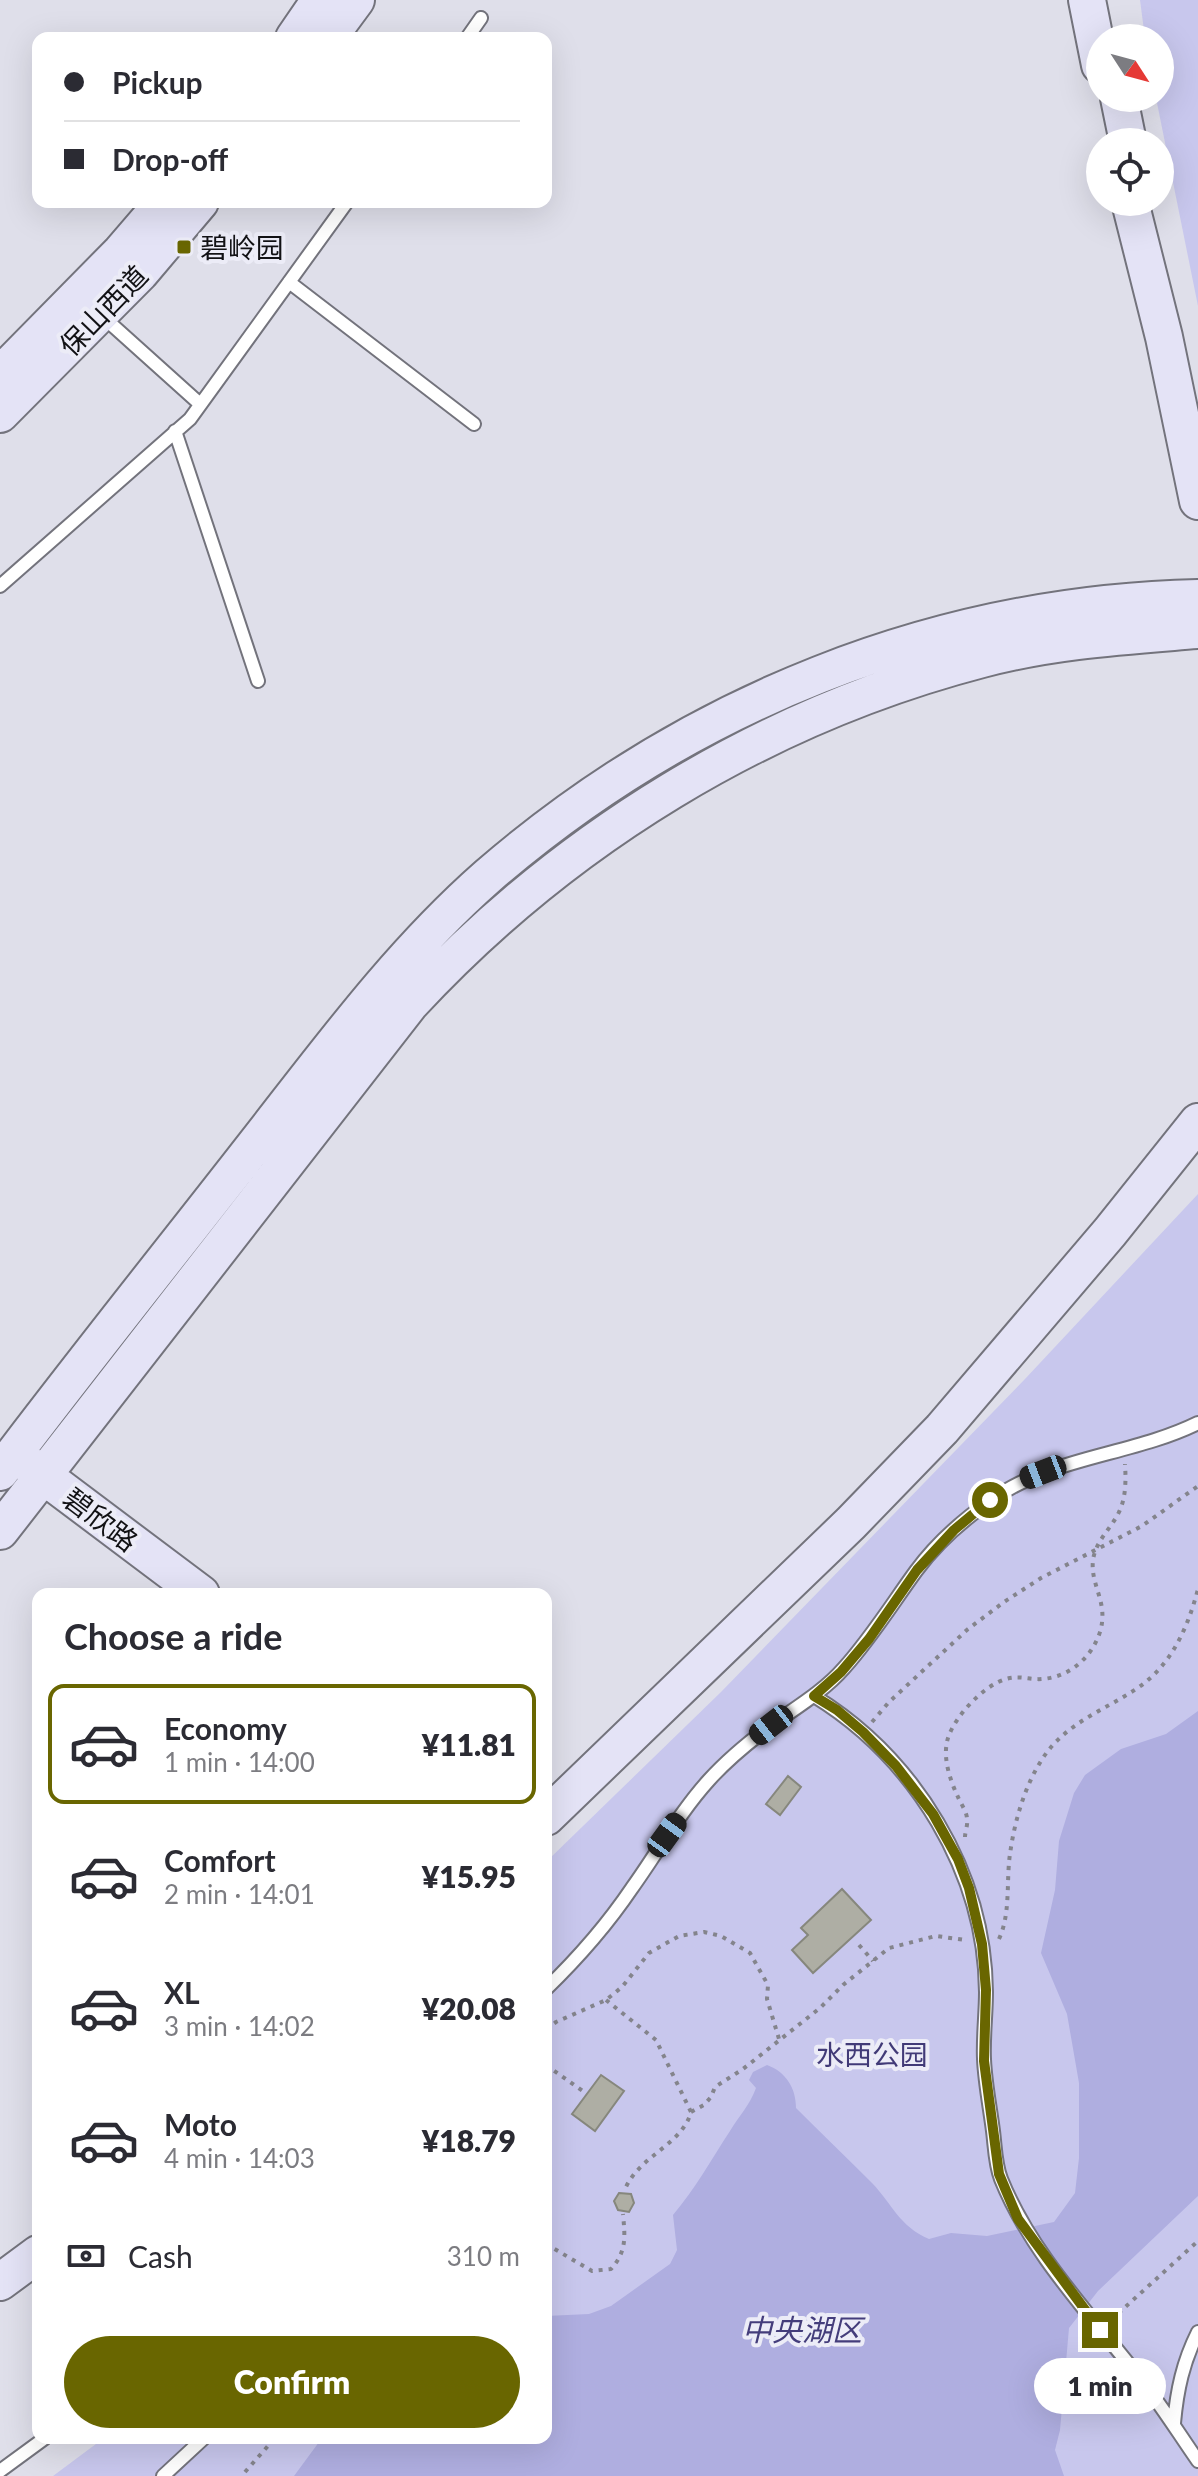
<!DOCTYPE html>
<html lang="en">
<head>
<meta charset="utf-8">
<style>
	body { margin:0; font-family:Lato,"Noto Sans SC",sans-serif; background:#f2f2f3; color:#2b2b33; height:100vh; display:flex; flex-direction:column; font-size:30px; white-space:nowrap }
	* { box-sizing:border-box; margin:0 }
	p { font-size:26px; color:#7c7c81 }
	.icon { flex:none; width:44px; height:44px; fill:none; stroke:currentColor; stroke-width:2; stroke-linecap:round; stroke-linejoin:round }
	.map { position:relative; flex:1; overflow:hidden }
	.panel { position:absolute; left:32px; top:1588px; width:520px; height:856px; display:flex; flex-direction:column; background:#fff; border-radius:16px; box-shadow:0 8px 32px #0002 }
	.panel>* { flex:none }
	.top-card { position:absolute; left:32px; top:32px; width:520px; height:176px; border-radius:16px; box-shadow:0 8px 32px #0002; display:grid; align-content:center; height:176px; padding:0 32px; background:#fff }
	.needle { width:52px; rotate:126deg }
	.fabs { position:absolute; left:1086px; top:24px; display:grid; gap:16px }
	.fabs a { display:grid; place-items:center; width:88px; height:88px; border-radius:50%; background:#fff; box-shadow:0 8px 32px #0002; font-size:40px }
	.end { position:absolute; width:36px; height:36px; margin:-18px; border:10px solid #696600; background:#fff; box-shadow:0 0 0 4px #fff }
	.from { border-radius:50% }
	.bubble { position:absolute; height:56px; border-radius:28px; background:#fff; box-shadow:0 8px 32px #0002; font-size:26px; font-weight:800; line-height:56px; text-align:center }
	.car { position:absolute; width:24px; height:48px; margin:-24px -12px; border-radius:10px; box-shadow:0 0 6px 2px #0007; background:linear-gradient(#222 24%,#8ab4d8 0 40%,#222 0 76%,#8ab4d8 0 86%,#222 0) }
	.top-card b { display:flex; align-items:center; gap:28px; height:76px; font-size:30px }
	.top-card b+b { border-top:2px solid #e1e1e2 }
	.top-card i { width:20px; height:20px; background:#2b2b33 }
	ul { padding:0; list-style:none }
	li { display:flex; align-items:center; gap:24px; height:120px; margin:0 16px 12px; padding:0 16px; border:4px solid transparent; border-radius:16px }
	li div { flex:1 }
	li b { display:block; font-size:30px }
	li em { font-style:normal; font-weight:800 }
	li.active { border-color:#696600 }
	li>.icon { width:72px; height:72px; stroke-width:1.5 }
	h2 { padding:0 32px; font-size:36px; line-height:96px }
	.pay { display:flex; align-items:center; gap:20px; height:88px; padding:0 32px; font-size:30px }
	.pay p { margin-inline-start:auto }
	.action { display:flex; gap:16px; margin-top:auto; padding:16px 32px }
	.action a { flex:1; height:92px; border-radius:48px; background:#696600; color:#fff; font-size:32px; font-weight:800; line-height:92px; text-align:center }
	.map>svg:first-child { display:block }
	.green { fill:#c8c7ed }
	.water { fill:#afaee0 }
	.building { fill:#aeaea4; stroke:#86877d; stroke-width:2 }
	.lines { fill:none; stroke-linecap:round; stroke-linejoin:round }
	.lane-casing { stroke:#73737c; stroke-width:16 }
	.secondary-casing { stroke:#73737c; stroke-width:40 }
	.path { stroke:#84848c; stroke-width:4; stroke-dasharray:4 6; stroke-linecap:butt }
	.lane { stroke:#fff; stroke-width:12 }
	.secondary { stroke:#e4e3f6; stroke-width:36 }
	.route { stroke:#696600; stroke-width:10 }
	.poi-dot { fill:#696600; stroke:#ececf7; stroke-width:3 }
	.labels { text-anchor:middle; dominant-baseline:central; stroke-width:8; stroke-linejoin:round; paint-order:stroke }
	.poi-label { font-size:28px; fill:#121215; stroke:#ececf7; text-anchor:start }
	.street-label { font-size:28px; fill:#121215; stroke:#ececf7 }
	.park-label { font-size:28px; fill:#413a77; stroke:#ececf7 }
	.water-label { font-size:30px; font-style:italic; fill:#443d7b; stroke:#ececf7 }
</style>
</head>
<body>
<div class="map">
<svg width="1198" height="2476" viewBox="0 0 1198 2476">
	<rect width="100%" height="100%" fill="#dfdfea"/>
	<path class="green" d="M1140,0H1198V306L1156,98H1160V38H1145Z
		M1198,1194V2476H53L104,2438H546V1862L721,1692L1025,1379Z"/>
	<path class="water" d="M1198,1711V2196L1098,2291L1069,2328L1060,2430L1055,2450L1064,2476H294L322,2438H546V2316L589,2314L611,2306L670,2264L677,2250L673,2215C695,2189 711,2160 730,2131C739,2116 750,2105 756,2088L749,2080L753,2072L767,2065C786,2072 796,2088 796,2108C821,2133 847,2158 872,2183C893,2205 899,2226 929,2239L951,2233L987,2236L1054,2222L1075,2193L1079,2158V2083L1067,2014L1041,1953L1055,1890L1059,1841L1074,1793L1085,1775L1121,1749L1166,1734Z"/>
	<path class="building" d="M788,1776L801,1787L780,1815L766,1804Z
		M842,1889L871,1920L813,1973L792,1950L808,1935L801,1928Z
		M601,2075L624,2091L595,2131L572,2114Z
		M619,2193L631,2194L634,2203L629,2212L618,2210L614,2201Z"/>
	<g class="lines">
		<defs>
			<path id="lane" d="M467,38L481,18
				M289,282L474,424
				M101,315L200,404
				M175,431L258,681
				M0,586L190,419L347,202
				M814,1696C915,1758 985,1872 986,1992C986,2014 983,2037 984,2059C985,2083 990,2107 993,2131C995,2146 995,2164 1001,2179C1030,2251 1087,2311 1135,2372C1158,2400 1177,2431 1198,2461
				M546,1989C578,1958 607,1925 632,1888C658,1852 679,1813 709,1780C728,1759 750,1741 773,1724C797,1707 824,1691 844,1668C871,1638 892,1604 916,1571C935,1545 963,1520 990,1501C1052,1456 1131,1456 1198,1423
				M1174,2423C1177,2390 1183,2362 1198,2332
				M0,2471L45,2438
				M163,2476L204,2438"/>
			<path id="secondary" d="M1087,0L1100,65
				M294,38L320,0
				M328,38L356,0
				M1119,98L1128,142
				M1130,202L1164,337L1198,501
				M0,375L121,252L164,202
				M0,414L140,273L200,202
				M24,1461L201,1594
				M0,1472C83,1362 169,1255 254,1146C327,1053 398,955 488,876C687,704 935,604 1198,598
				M0,1531L410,1004C564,838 763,716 982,659C1053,640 1125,636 1198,630
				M546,1817L851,1523L942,1429L1110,1232L1198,1122
				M0,2282L38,2254"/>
		</defs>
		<use href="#lane" class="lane-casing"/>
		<use href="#secondary" class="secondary-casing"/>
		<path class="path" d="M872,1722L889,1702L968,1629L1004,1602L1041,1578L1142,1526L1198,1486
			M965,1837C965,1832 968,1825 967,1819C967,1812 961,1804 958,1797C950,1780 942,1757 948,1738C955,1716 984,1685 1006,1679C1019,1675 1030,1680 1042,1679C1070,1677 1092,1657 1100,1632C1109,1602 1090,1586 1093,1560C1096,1540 1111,1529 1119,1512C1126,1498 1126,1480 1125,1464
			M999,1939C1011,1913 1006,1881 1010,1854C1015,1817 1028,1774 1052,1746C1076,1719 1110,1707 1139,1687C1172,1664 1188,1627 1198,1589
			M859,1945L873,1961
			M606,2000L656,2040L691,2112C682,2145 640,2155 625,2189
			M546,2029L556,2022L606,2000L622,1987L649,1953L679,1936L704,1932L721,1936L750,1953L768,1985L767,1999L779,2039
			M546,2065L587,2094
			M691,2112L704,2105L711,2097L715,2087L743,2069L820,2008L843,1985L889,1948L936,1936L965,1940
			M546,2244L592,2271L611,2269C627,2251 625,2237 623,2214
			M1111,2320L1198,2241
			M245,2472L275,2438"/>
		<use href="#lane" class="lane"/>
		<use href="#secondary" class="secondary"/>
	</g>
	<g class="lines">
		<path class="route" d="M990,1500L954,1530L917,1570L869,1639L841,1672L814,1696L837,1710L863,1732L896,1766L933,1814L958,1859L969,1888L982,1944L986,1990L984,2061L999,2174L1018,2219L1100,2330"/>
	</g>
	<rect class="poi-dot" x="176" y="239" width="16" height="16" rx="4"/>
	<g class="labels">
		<g class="poi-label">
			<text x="200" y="247">碧岭园</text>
		</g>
		<g class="street-label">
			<text transform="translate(103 310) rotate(-46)">保山西道</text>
			<text transform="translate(101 1519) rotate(37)">碧欣路</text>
		</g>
		<g class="park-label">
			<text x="872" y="2054">水西公园</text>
		</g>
		<g class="water-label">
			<text x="802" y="2329">中央湖区</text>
		</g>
	</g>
</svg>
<div class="fabs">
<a><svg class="needle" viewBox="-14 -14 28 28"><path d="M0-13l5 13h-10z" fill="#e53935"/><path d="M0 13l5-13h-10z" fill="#7c7c81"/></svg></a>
<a><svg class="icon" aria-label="locate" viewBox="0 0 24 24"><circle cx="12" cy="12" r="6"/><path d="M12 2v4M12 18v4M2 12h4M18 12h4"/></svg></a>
</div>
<i class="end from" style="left:990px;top:1500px"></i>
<i class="end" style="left:1100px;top:2330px"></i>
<div class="bubble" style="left:1034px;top:2358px;width:132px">1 min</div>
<i class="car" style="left:1043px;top:1472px;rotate:249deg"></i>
<i class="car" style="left:771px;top:1725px;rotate:232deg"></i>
<i class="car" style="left:667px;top:1835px;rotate:36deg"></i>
<div class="top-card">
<b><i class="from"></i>Pickup</b>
<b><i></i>Drop-off</b>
</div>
<section class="panel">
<h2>Choose a ride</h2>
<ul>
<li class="active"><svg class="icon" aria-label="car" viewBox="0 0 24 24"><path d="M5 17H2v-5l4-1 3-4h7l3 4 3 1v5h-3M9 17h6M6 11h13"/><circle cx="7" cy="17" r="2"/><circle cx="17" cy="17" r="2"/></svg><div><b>Economy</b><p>1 min · 14:00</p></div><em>¥11.81</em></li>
<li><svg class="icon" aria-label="car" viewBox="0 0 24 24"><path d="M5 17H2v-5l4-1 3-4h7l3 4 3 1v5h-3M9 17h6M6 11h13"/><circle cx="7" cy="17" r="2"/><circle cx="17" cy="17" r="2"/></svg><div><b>Comfort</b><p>2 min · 14:01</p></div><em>¥15.95</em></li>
<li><svg class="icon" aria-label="car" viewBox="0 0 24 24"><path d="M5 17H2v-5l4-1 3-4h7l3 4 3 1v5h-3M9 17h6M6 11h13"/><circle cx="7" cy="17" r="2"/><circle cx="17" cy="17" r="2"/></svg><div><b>XL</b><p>3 min · 14:02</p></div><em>¥20.08</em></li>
<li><svg class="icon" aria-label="car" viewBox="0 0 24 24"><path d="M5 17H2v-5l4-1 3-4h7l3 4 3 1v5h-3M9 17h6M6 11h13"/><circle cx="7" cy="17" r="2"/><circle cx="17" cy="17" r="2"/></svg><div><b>Moto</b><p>4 min · 14:03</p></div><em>¥18.79</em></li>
</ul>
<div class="pay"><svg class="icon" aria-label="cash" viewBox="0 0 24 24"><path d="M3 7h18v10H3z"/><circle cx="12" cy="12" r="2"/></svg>Cash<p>310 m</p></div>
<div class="action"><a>Confirm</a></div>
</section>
</div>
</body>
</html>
